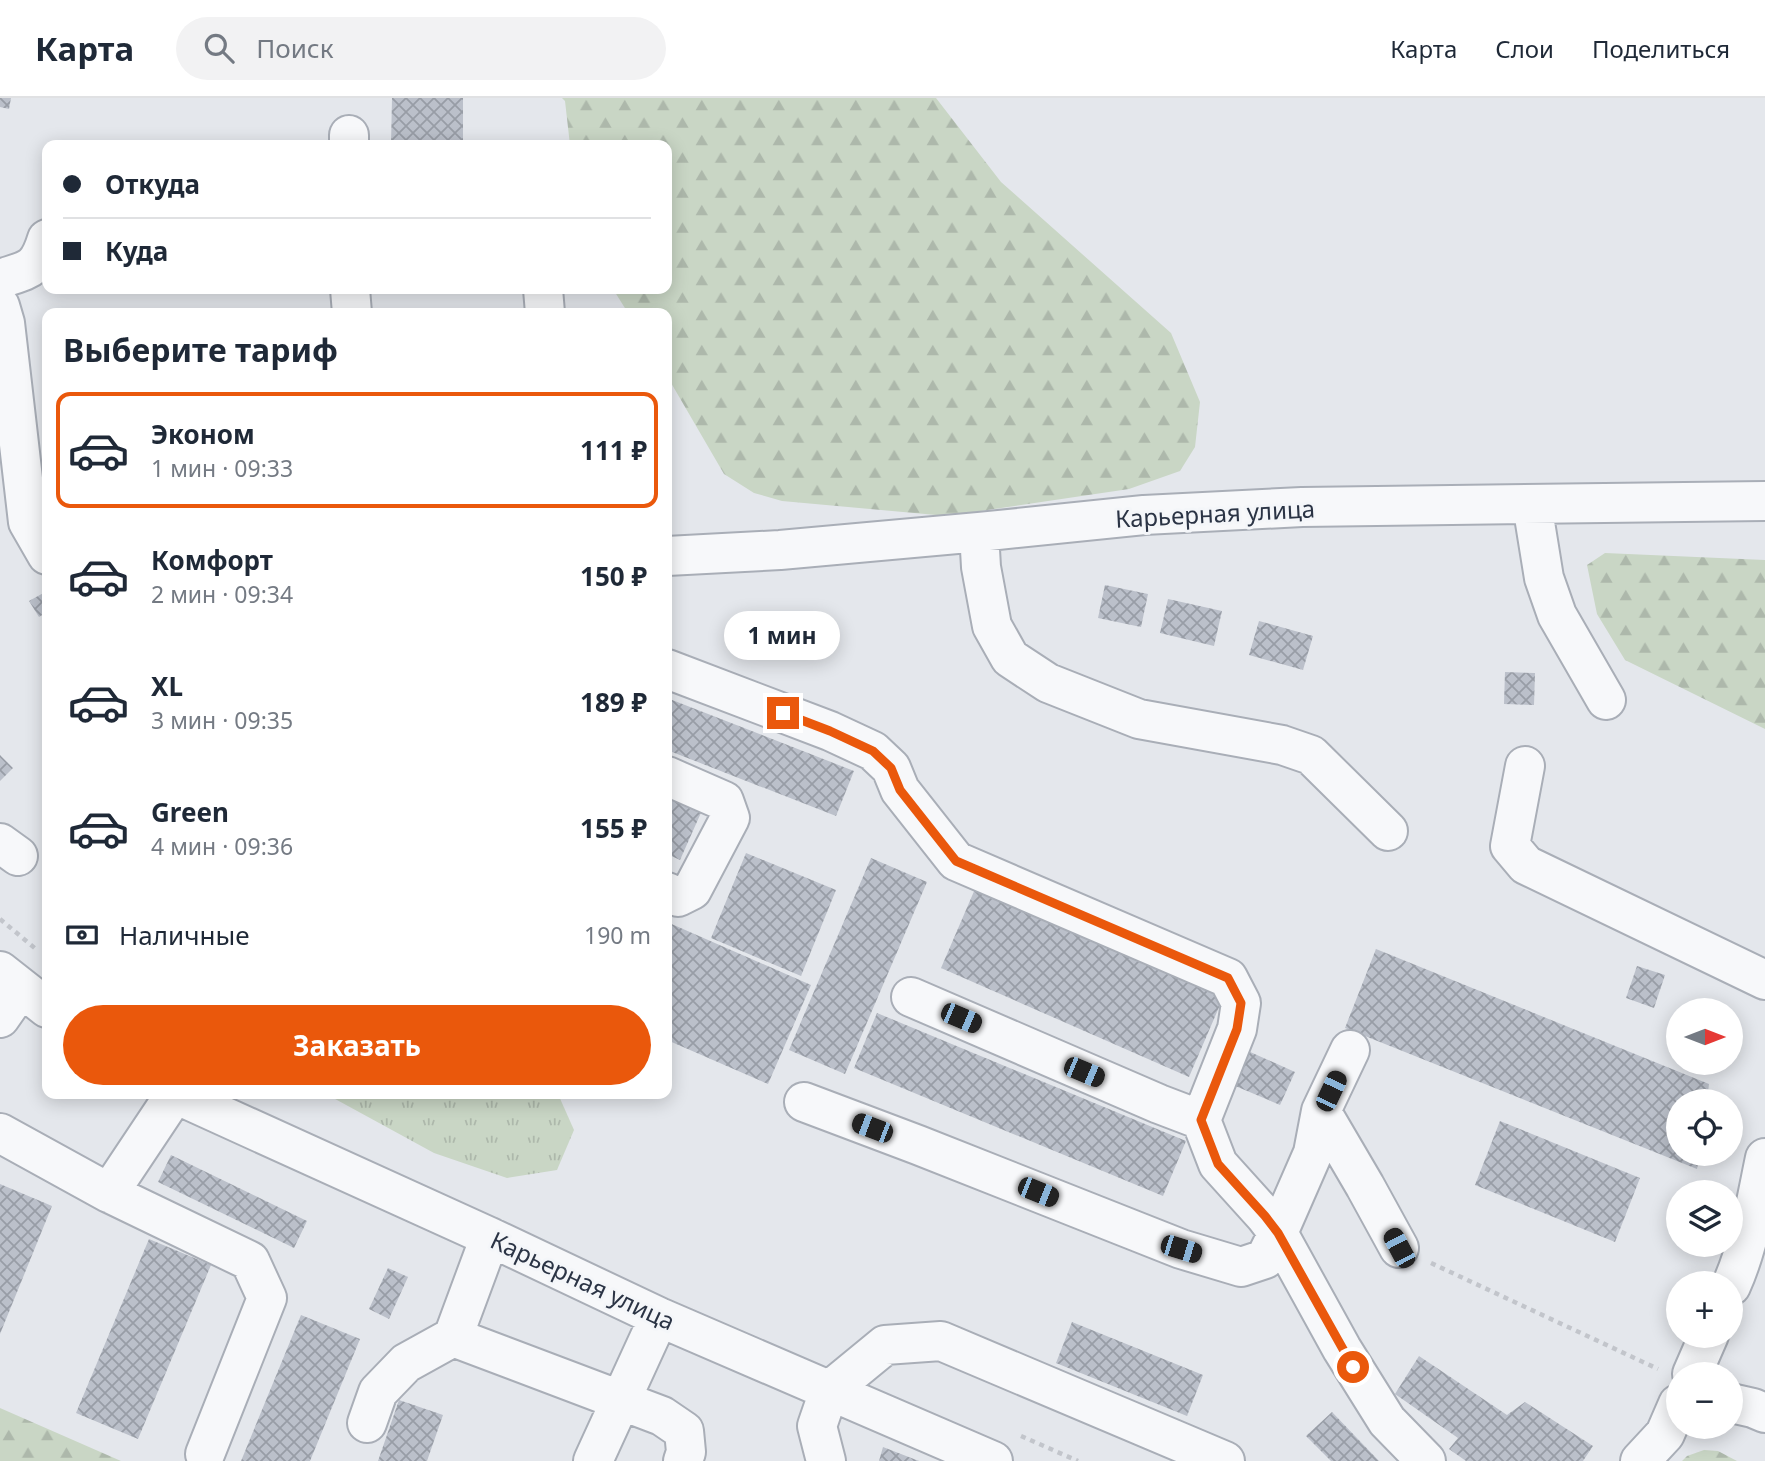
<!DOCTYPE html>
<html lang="ru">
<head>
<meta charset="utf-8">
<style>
	body { margin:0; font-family:"Noto Sans",sans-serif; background:#f2f2f3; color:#1f2937; height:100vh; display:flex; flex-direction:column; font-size:26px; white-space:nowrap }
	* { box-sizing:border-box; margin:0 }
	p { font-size:23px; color:#747a83 }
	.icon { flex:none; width:38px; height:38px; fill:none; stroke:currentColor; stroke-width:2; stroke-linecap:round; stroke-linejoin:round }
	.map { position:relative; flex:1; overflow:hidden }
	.side { position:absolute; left:42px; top:210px; width:630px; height:791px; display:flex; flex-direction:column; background:#fff; border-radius:14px; box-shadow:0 4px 18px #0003 }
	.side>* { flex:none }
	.banner { position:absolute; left:42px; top:42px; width:630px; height:154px; border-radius:14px; box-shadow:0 4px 18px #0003; display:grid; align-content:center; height:154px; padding:0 21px; background:#fff }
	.needle { width:46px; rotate:90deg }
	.tools { position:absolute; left:1666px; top:900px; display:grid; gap:14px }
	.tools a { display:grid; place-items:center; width:77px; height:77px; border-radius:50%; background:#fff; box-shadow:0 4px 18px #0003; font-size:35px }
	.end { position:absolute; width:32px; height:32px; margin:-16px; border:9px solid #ea580c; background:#fff; box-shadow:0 0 0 4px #fff }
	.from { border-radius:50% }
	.bubble { position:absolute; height:49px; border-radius:24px; background:#fff; box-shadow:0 4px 18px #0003; font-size:23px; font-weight:700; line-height:49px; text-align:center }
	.car { position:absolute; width:21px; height:42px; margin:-21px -10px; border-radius:9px; box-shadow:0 0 5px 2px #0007; background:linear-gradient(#222 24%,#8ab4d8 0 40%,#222 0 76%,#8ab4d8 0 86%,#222 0) }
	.banner b { display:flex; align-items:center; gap:24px; height:66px; font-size:26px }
	.banner b+b { border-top:2px solid #e0e1e3 }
	.banner i { width:18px; height:18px; background:#1f2937 }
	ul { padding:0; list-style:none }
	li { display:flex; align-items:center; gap:21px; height:116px; margin:0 14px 10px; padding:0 7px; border:4px solid transparent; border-radius:14px }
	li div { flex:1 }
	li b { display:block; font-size:26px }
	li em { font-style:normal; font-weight:700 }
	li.current { border-color:#ea580c }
	li>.icon { width:63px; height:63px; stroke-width:1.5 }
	h2 { padding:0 21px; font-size:32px; line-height:84px }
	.pay { display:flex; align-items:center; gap:18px; height:77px; padding:0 21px; font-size:26px }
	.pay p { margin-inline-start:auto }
	.button { display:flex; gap:14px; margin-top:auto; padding:14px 21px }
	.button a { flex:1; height:80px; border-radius:42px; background:#ea580c; color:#fff; font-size:28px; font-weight:700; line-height:80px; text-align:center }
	header { display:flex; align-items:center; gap:42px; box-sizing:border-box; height:98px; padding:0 35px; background:#fff; border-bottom:2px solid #e0e1e3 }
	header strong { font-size:33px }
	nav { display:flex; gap:38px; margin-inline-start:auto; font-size:24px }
	.search { width:490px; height:63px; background:#f2f2f3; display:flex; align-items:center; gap:18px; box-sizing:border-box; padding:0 24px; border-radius:38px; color:#747a83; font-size:26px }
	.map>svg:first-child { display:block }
	.grass { fill:url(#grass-tufts) }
	.forest { fill:url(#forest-firs) }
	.building { fill:url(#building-cross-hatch) }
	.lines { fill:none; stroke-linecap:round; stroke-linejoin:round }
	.minor-casing { stroke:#a9aeb7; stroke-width:42 }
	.path { stroke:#c2c5cb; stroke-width:4.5; stroke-dasharray:5 5; stroke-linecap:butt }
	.minor { stroke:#f7f8fa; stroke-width:38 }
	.route { stroke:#ea580c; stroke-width:9 }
	.labels { text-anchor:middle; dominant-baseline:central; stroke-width:6; stroke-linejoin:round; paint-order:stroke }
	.street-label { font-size:24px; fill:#2b3445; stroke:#f4f6f9 }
</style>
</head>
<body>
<header>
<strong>Карта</strong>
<div class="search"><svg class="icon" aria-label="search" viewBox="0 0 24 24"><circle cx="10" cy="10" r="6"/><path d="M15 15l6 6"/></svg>Поиск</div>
<nav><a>Карта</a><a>Слои</a><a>Поделиться</a></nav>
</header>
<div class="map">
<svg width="1765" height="1363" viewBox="0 0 1765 1363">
	<defs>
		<pattern id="grass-tufts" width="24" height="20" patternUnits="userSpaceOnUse" patternTransform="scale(1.75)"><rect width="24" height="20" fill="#c9d6c5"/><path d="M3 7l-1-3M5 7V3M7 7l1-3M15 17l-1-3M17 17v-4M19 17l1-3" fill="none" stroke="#adb8ab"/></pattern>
		<pattern id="forest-firs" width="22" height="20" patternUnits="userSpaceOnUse" patternTransform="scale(1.75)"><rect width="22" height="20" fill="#c9d6c5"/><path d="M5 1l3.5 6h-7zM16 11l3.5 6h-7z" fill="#adb8ab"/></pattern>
		<pattern id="building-cross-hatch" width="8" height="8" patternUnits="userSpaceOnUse" patternTransform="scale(1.75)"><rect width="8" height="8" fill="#bbc0ca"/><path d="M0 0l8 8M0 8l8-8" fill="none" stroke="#989da6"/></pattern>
	</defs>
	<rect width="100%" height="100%" fill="#e4e7ec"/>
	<path class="grass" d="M326,996H558L574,1032L557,1072L507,1080L434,1055Z"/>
	<path class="forest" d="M562,0H936L1001,84L1171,235L1200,304L1195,349L1180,373L1129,391L947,418L782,403L754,395L724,376L667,278V215H628L613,191H667V47H570L565,3Z
		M1605,455L1765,462V631L1625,562L1597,516L1587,467Z
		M0,1310L121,1363H0Z
		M1704,1352L1718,1353L1737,1363H1682L1687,1358Z"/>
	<path class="building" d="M0,0H11L9,11L0,9Z
		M392,0H463V47H391Z
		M1105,487L1148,496L1141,529L1098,520Z
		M47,493V514L39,519L29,503Z
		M1168,501L1222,513L1214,548L1160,535Z
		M1259,523L1313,538L1303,572L1249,557Z
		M1505,574L1535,575L1534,607L1504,606Z
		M667,600L854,673L836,718L667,652Z
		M0,657L13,670L0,683Z
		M667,691L704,708L680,762L667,756Z
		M746,755L836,792L801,878L711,840Z
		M871,760L927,784L845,976L789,952Z
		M975,791L1223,900L1189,979L941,870Z
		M667,824L811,887L768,986L667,942Z
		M1376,851L1709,986L1707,1003H1678V1055H1700L1697,1071L1345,930Z
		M1637,868L1665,877L1654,910L1626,900Z
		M877,915L1186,1043L1163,1098L854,970Z
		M1248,953L1295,974L1280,1007L1233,987Z
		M1500,1023L1640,1080L1615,1144L1475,1087Z
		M171,1057L307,1123L294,1150L158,1084Z
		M0,1086L52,1108L0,1236Z
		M149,1141L211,1167L138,1341L76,1315Z
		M388,1170L408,1179L389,1221L369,1211Z
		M301,1217L360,1241L310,1363H241Z
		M1072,1224L1203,1277L1187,1318L1056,1265Z
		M1419,1258L1507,1317L1525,1304L1593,1348L1583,1363H1466L1449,1351L1458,1340L1395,1296Z
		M399,1302L443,1317L427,1363H378Z
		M1332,1314L1379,1363H1331L1306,1338Z
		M883,1349L919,1363H879Z"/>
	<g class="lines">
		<defs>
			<path id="minor" d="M349,47V37
				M0,181C29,171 37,173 47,141
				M350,191L352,215
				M543,191L545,215
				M0,208L5,225L28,424L47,457
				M1532,406L1544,480L1557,517L1606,602
				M979,434L981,469L992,528L1010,560L1048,585L1139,621L1282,647L1311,657L1388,733
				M667,458L780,452L979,434L1144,417L1302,409L1765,403
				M667,571L830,633L873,653L891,670L900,692L956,763L1228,880L1241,905L1237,931L1201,1022
				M1525,668L1510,748L1526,767L1765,882
				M667,678L724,703L730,720L692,792L678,799L667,794
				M0,745L18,758
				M0,873L47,910
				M0,920L21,890
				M1350,952L1321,1013L1313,1055L1278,1135L1342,1251L1387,1323L1426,1363
				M175,996L490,1139L659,1219L993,1363
				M175,996L109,1095L250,1163L267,1200L205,1356
				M804,1004L918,1047L1181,1151L1241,1169L1265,1161L1278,1135L1265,1118L1218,1066L1201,1022L1159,1006L911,899
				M1321,1013L1365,1088L1399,1150
				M0,1035L109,1095
				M1731,1188C1749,1148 1756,1103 1765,1060
				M453,1239L662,1318L684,1333L686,1354L683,1363
				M1692,1276L1709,1237
				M1731,1305L1753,1310L1765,1315
				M367,1325L378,1294L406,1265L453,1239L490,1139
				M593,1363L659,1219
				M826,1363L817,1328L829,1293L885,1247L941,1243L1225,1363
				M1640,1363L1665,1336L1678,1306"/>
		</defs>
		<use href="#minor" class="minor-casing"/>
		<path class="path" d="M0,821L37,852
			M1431,1165L1658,1271
			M1021,1338L1078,1363"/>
		<use href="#minor" class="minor"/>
	</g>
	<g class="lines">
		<path class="route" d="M783,615L830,633L873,653L891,670L900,692L956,763L1228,880L1241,905L1237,931L1201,1022L1218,1066L1265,1118L1278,1135L1353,1269"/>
	</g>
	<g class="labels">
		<g class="street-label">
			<text transform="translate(1215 415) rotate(-3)">Карьерная улица</text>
			<text transform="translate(583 1182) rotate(25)">Карьерная улица</text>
		</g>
	</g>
</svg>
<div class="tools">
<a><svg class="needle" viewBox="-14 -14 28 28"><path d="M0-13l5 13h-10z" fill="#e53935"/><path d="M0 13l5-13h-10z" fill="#747a83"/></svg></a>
<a><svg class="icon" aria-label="locate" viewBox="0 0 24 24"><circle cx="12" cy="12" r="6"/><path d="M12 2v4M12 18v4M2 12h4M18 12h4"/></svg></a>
<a><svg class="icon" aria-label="layers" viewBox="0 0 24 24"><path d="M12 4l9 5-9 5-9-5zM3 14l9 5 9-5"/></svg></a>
<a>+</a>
<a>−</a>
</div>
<i class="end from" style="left:1353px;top:1269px"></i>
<i class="end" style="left:783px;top:615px"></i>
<div class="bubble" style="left:724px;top:513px;width:116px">1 мин</div>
<i class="car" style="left:961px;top:920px;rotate:113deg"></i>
<i class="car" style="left:1084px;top:974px;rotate:113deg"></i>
<i class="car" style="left:1331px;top:993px;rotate:25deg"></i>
<i class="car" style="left:872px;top:1030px;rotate:291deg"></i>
<i class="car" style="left:1038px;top:1094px;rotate:112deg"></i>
<i class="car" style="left:1399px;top:1150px;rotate:332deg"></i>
<i class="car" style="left:1181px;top:1151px;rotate:107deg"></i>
<div class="banner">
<b><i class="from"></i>Откуда</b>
<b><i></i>Куда</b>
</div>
<section class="side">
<h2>Выберите тариф</h2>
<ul>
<li class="current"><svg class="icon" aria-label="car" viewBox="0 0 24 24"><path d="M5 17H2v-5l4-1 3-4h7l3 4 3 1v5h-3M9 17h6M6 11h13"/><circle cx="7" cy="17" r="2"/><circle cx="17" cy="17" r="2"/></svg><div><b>Эконом</b><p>1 мин · 09:33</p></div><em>111 ₽</em></li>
<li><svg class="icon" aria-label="car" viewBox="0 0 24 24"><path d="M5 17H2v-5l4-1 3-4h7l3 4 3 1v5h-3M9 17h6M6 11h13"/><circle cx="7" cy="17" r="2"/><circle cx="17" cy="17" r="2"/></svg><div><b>Комфорт</b><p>2 мин · 09:34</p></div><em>150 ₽</em></li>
<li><svg class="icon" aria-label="car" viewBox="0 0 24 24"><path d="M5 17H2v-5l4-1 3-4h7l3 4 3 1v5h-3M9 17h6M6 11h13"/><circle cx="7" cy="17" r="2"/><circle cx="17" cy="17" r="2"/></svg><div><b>XL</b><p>3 мин · 09:35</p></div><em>189 ₽</em></li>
<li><svg class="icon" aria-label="car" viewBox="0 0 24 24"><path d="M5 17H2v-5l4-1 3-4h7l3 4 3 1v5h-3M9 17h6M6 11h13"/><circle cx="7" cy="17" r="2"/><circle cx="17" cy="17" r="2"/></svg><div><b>Green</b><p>4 мин · 09:36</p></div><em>155 ₽</em></li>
</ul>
<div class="pay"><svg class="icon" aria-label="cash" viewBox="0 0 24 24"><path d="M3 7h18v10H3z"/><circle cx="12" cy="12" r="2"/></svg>Наличные<p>190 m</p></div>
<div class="button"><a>Заказать</a></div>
</section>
</div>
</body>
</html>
